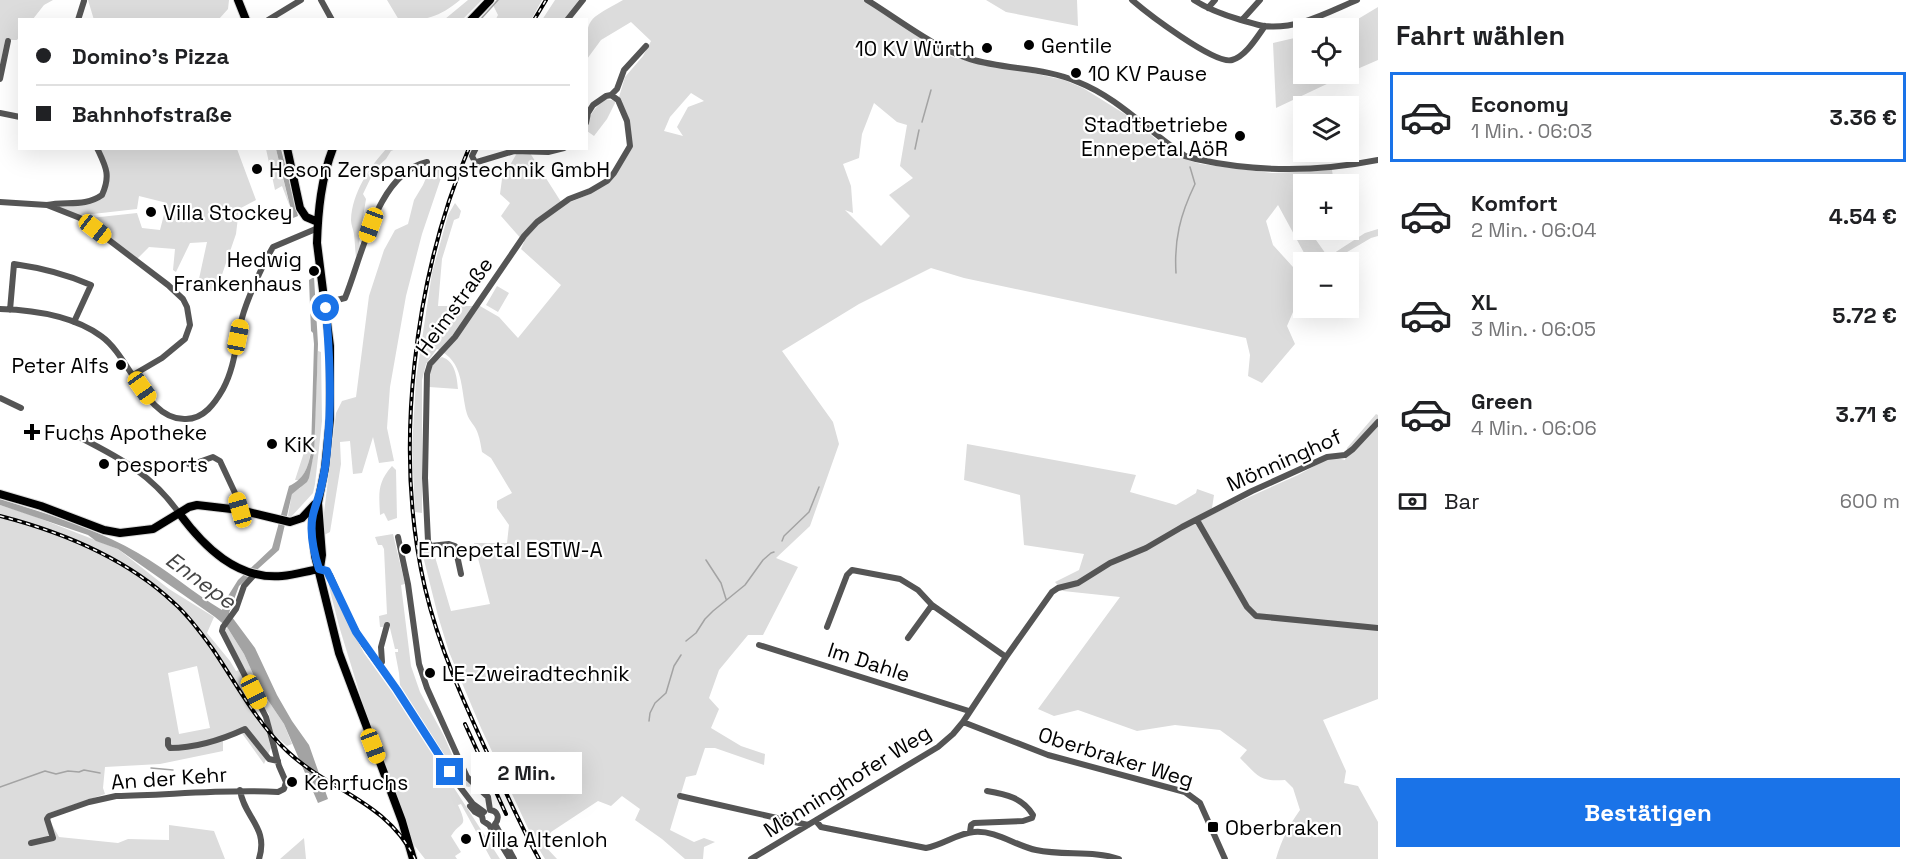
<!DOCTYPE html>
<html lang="de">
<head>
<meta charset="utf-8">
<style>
	body { margin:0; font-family:"Space Grotesk",sans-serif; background:#f2f2f2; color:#202124; height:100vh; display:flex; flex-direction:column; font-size:22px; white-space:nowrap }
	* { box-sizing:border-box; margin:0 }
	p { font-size:20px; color:#757577 }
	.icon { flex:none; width:33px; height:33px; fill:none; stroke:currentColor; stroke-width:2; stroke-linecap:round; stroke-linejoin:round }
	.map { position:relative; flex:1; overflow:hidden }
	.drawer { display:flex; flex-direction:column; background:#fff; width:540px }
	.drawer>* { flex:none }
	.guide { position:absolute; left:18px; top:18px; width:570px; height:132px; border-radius:0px; box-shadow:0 6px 24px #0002; display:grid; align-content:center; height:132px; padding:0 18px; background:#fff }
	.buttons { position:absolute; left:1293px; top:18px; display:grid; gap:12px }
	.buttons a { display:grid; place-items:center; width:66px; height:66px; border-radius:0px; background:#fff; box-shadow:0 6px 24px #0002; font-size:30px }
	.end { position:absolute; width:27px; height:27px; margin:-14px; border:8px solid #1a73e8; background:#fff; box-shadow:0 0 0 3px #fff }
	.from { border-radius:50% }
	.bubble { position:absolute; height:42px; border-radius:0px; background:#fff; box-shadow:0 6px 24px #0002; font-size:20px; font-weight:600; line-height:42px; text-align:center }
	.car { position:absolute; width:18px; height:36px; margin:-18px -9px; border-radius:8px; box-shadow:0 0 4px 2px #0007; background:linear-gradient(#f5c518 24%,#345 0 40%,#f5c518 0 76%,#345 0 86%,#f5c518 0) }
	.guide b { display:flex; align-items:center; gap:21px; height:57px; font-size:22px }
	.guide b+b { border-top:2px solid #e0e0e0 }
	.guide i { width:15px; height:15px; background:#202124 }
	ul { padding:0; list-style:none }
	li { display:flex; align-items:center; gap:18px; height:90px; margin:0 12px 9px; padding:0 6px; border:3px solid transparent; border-radius:0px }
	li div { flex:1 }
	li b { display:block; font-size:22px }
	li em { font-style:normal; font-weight:600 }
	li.current { border-color:#1a73e8 }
	li>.icon { width:54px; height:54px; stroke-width:1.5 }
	h2 { padding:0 18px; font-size:27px; line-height:72px }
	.pay { display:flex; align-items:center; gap:15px; height:66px; padding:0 18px; font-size:22px }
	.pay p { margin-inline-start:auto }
	.action { display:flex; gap:12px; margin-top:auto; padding:12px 18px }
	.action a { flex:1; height:69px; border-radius:0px; background:#1a73e8; color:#fff; font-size:24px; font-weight:600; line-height:69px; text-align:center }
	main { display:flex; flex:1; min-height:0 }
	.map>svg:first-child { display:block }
	.green { fill:#dcdcdc; fill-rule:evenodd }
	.water { fill:#a3a3a3 }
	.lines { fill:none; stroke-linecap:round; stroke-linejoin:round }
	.stream { stroke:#a3a3a3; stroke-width:1.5 }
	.major-casing { stroke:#dbdbdb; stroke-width:10 }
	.minor { stroke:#555; stroke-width:6 }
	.major { stroke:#000; stroke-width:8 }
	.rail-casing { stroke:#000; stroke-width:4 }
	.rail { stroke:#fff; stroke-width:1.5; stroke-dasharray:4.5; stroke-linecap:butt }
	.route { stroke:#1a73e8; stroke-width:8 }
	.poi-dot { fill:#000; stroke:#fff; stroke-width:2 }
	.labels { text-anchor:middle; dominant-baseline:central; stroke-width:4.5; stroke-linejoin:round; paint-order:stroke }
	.poi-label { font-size:21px; fill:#000; stroke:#fff; text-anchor:start }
	.street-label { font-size:21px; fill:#000; stroke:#fff }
	.water-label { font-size:22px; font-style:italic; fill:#444; stroke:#fff }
</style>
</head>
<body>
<main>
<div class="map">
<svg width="1378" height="859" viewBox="0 0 1378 859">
	<rect width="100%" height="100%" fill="#fff"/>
	<path class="green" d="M0,0H53L44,5L33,19L20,20L19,37L17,40H5L0,65Z
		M88,0H229L228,9L219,19L94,20Z
		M387,0H460C438,18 427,20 399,20Z
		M468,0H482L463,19H445Z
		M496,0H542L531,20L496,19L498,15L493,5Z
		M555,0H579L564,19L542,20Z
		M623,0H863L952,57L988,66L1019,70L1064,80L1083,88L1128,116L1174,154L1184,159L1201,164L1272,173L1332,170L1334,184H1304V230H1309L1328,257L1365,233L1378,229V236L1371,238L1330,262H1309L1278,205L1266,221L1273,245L1293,267L1296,305L1287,326L1295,344L1262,383L1248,376L1250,355L1246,338L964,278L931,268L859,304L782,351L833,422L839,444L810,526L776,558L798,567L763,635H748L719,670L709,698L719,709L711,728L741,746L765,754L764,765L715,748H705L696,775L686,777L670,830L694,842L704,838L715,842L704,847L703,859H685L662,839L635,820L640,809L622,796L611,806L598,801L551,832L544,845L557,859H545L534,841L481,728L449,652L438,616L422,552L433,550L451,611L490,604L474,543H507L509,525L497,508V501L512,493L491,458L482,452C481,447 480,439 478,434C476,426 469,421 467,414C460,388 465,362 437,349L426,364L422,380V513L415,512L412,448L416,379L432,273L448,215L455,203L461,211L459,218L454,220L442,259L438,306H480L499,317L518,338L561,285L521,249L524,242L501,216L510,203L500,194L502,179L517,153H530L563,205L590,194L608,183L632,146L627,114L619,97L625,77L643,56L651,41L631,22L601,40L587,59C586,17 586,21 623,0ZM691,93L704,101L688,107L677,127L683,136L664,131L670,117ZM874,103L897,122L907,125L900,166L913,178L889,195L910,216L881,246L845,210L853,213L851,186L843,164L859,158L862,134Z
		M986,0H1077L1078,26L1006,12Z
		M1378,7V60L1348,73V28H1329L1342,21L1358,19Z
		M1303,36L1304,74H1348L1276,108L1273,43Z
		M606,99L616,101L607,119L594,136L587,131C587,116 595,107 606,99Z
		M96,148L237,149L256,200L239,209L236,234L216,292L197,288L207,242L190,243L176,272L173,270L175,249L149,247L135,261L81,219L137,213L142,228L160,230L167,203L139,196L137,209L75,216L55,208V201H89L100,195C107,175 103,167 96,148Z
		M266,149H276L290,207L282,186L275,190Z
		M386,149H396L391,151L386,159L375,169L363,194L366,199L359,242L360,246L356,257C355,250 355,242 354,234C353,229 351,224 351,220C352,193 369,168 386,149Z
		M435,168L443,172L422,234L406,296L390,387L387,428L394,461L379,463L373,437L362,473L353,474L350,441L340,442L341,464L330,532L324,535V513L336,413L342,401L356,397L369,296L384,250L395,230L408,224L414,200L423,185L429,171Z
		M497,286L509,293L498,312L486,305Z
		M318,351L321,352L322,421L315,484L313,493L291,517L288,516L292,493L300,488L313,459Z
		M442,357C455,361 457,377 458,389L429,387C430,375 429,363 442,357Z
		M1376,414L1378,415V699L1323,720L1346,771L1344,783L1358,786L1378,822V859H1276C1281,841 1289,825 1300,810L1293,788L1285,780C1259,782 1258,776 1240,758L1247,750L1220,730L1175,725L1137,731L1078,710L1054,716L1038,709L1120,597L1063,591L1055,582L1079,570L1084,554L1024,545L1020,495L964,480L967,444L1136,475L1130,492L1176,505L1196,493L1197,489L1214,495L1212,508L1206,512L1202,520L1227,507L1298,475L1327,459L1333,457L1345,460L1347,448Z
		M309,437L311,438C311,453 310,469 299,480H295Z
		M392,466L396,470L397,518L388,521L384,513L380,515C379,493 377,483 392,466Z
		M0,505L31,515L118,549L169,589L214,617L207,633L230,661L236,671L242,669L225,634L227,627L244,654L259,687L284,724L292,744L287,746L272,733L269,714L261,704L254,707L266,729L271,748L264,764L241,732L223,741V751L160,764L105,767L103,788L105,794L46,814L59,837L118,843L128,839L169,840V825L214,831L225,859H0ZM197,666L210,728L179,734L168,673Z
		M393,534L405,584L401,585L411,666L420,692L444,736L457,766L460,767L465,778L471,786L469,787L465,786L458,776L400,685L399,673L395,652H398V649H395L389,624H385L383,627H380L379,616L387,614L384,549L382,545H378L375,537Z
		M328,583L364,653L392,692L500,859H491L461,804L458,805C469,829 461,820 451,836L461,852L455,856L457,859H425L414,845L387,768L366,714L339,626Z
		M304,838L306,859H280Z"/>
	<path class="water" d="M276,149H281L298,216L293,218Z
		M314,277L318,344L317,375L314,453L309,478L307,482L292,494L279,550L239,586L229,613L255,648L277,695L292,721L309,745L328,799L318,803L284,724L259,687L244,654L227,627L215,617L118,549L96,541L88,535L0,505V499C47,514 95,528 138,553C168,570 193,593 222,610L228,596L238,580L272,548L289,486C304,479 308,468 311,452L314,344L313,333L311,331L309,280Z"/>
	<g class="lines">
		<path class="stream" d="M480,20L498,0
			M922,122L931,90
			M915,149L919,130
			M310,171L316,167
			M1176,273C1174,240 1180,215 1195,184L1190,167
			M782,541L784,536L809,512L819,487
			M706,560L721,583L726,599
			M686,641L696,633L705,619L713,611L745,585L763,560L771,553L774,552
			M649,721L650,713L655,703L666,693L674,666L681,655
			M151,768L173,770
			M0,787L45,771L56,774L68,771L79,772L84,770L100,773"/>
		<defs>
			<path id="major" d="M238,0L246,20
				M471,20L490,0
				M287,148L300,208L306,217L318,222
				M333,148C321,179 318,211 317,243L330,346V419L325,468L318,503L313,514L312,523L315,556L339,653L402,821L413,859
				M0,494L41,506L104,530L120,533L153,529L189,507L197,505L240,510L290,522L302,518L315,504
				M318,503L322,555L320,568
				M179,513C204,547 237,580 282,576C295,575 307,571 319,569"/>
		</defs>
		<use href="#major" class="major-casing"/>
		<path class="minor" d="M321,0L332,20
			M867,0C898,19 936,49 970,59C1006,70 1044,67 1078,82C1116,97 1144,127 1177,150L1185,156L1196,159C1255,172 1318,172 1378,160
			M1132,0C1147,13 1215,65 1232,60C1246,56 1257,37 1265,26
			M1194,0C1209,10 1224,15 1241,20C1249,22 1256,25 1264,26C1297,30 1328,12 1357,0
			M1208,8L1215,0
			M78,20L84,1
			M268,20L301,0
			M567,20L583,0
			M1242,20L1260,0
			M0,79L8,41
			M0,113L20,117
			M586,123L588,113L593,105L606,96L611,95L617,89L624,70L646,46
			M476,148L472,156L475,162H477L514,151L548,152L564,148
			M0,202L47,205L80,218L168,285L183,299L187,307L190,325L185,339L162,358L133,375
			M47,205C66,201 85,207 102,195C111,175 106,167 97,148
			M325,303L345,298C362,257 377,173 427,162
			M0,309C34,310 72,315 101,336C130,356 146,421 186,419C204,419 215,403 223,389C235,367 236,342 242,318C247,299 263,264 273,247L318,228
			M10,310L14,264C42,268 66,274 91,285L74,322
			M0,398L21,408
			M81,438C122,459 152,475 179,513
			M189,464L196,463L213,457L220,461L235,493L240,510
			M1197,520L1247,607L1256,616L1378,628
			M398,537L408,584L419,664L427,688L467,777L488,797L490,810
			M319,569L327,571L330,575L349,618L364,645L397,690L457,783L473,804L484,812
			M461,574L455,546L449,544L430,546L428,541L425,478L427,374L430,364L455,337L524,236L537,222L555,209L569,199L590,191L607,181L614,173L630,146L627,121L618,100L611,95
			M827,627L847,575L852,570L900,579L918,590L932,605L1006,657
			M908,638L932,605
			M759,645L969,711
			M379,665L382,662L381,647L387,625
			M963,722L1048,755L1185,792L1200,803L1225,859
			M168,740V745L170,748C196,748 221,740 245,729L269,759L278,761
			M240,790C244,818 269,827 259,859
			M680,796L808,825
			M470,806L475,812L482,816L483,821L489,825L510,859
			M490,810C498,811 500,818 495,824L514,859
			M816,821L821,827L926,848C943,845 958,833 974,832C996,830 1016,846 1036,850C1064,856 1093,850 1119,859
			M970,832L971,825L974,823L1023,821L1032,818L1033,815C1023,798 1006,794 987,791
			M31,843L53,838L47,819L49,816L89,802L116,796C170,795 224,789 278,792L284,789L286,782L279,766L266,717L222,631L223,627L236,609L244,586L254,575
			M751,859L938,747L953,734L963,722L1006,657L1052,592L1058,588L1078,583L1110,563L1146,548L1182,527L1252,491L1327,457L1345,455L1353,449L1378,422"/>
		<use href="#major" class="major"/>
		<defs>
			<path id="rail" d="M534,20L546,0
				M469,148C414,277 393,451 425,588C439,648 465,705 491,761C507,794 521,827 539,859
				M0,516C62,532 127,559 174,603C189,616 200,632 212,648C236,683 256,722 287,751C329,791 387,801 415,859
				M465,724L506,814"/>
		</defs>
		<use href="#rail" class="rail-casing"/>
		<use href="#rail" class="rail"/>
	</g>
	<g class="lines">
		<path class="route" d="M326,308C329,351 332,395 328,438C327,454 325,472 321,488C319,497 315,506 313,515C309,532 314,553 319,569L327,571L356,632L397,690L450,772"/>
	</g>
	<g class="poi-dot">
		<circle cx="1029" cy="45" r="6"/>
		<circle cx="987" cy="48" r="6"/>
		<circle cx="1076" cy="73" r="6"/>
		<circle cx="1240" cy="136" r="6"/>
		<circle cx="257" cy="169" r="6"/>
		<circle cx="151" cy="212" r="6"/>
		<circle cx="314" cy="271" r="6"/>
		<circle cx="121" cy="365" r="6"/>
		<path d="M29 423h6v6h6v6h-6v6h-6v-6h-6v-6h6z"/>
		<circle cx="272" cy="444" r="6"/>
		<circle cx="104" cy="464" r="6"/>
		<circle cx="406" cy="549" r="6"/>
		<circle cx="430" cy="673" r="6"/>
		<circle cx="292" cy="782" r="6"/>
		<rect x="1207" y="821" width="12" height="12" rx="3"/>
		<circle cx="466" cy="839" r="6"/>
	</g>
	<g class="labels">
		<g class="poi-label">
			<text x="1041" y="45">Gentile</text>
			<text x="975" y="48" text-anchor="end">10 KV Würth</text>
			<text x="1088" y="73">10 KV Pause</text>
			<text x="1228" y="124" text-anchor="end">Stadtbetriebe<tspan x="1228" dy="24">Ennepetal AöR</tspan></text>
			<text x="269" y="169">Heson Zerspanungstechnik GmbH</text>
			<text x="163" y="212">Villa Stockey</text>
			<text x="302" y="259" text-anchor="end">Hedwig<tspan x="302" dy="24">Frankenhaus</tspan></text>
			<text x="109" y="365" text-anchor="end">Peter Alfs</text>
			<text x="44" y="432">Fuchs Apotheke</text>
			<text x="284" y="444">KiK</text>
			<text x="116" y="464">pesports</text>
			<text x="418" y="549">Ennepetal ESTW-A</text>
			<text x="442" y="673">LE-Zweiradtechnik</text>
			<text x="304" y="782">Kehrfuchs</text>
			<text x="1225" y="827">Oberbraken</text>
			<text x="478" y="839">Villa Altenloh</text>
		</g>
		<g class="street-label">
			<text transform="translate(454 306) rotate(-54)">Heimstraße</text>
			<text transform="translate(1284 460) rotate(-24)">Mönninghof</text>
			<text transform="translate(869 662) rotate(18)">Im Dahle</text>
			<text transform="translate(1116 757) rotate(17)">Oberbraker Weg</text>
			<text transform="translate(169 778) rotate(-4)">An der Kehr</text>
			<text transform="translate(847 781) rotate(-32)">Mönninghofer Weg</text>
		</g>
		<g class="water-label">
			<text transform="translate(201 580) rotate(36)">Ennepe</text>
		</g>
	</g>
</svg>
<div class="buttons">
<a><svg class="icon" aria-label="locate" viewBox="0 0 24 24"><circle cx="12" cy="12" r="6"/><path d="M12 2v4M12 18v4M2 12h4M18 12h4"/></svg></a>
<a><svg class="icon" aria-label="layers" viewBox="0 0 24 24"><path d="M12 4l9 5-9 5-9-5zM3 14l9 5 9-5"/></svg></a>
<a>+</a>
<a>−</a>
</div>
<i class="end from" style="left:326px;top:308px"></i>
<i class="end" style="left:450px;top:772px"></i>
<div class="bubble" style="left:471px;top:752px;width:111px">2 Min.</div>
<i class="car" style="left:371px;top:225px;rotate:200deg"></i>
<i class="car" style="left:95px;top:229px;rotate:128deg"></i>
<i class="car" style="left:238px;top:337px;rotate:11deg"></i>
<i class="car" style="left:142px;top:388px;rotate:145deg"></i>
<i class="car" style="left:240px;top:510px;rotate:344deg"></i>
<i class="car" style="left:254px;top:692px;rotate:154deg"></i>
<i class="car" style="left:373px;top:746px;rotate:159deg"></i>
<div class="guide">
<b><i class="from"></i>Domino's Pizza</b>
<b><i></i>Bahnhofstraße</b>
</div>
</div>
<section class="drawer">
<h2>Fahrt wählen</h2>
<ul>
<li class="current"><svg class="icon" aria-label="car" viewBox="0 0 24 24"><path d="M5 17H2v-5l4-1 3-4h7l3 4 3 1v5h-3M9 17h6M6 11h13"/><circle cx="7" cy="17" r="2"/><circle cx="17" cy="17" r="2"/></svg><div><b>Economy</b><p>1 Min. · 06:03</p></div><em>3.36 €</em></li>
<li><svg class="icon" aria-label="car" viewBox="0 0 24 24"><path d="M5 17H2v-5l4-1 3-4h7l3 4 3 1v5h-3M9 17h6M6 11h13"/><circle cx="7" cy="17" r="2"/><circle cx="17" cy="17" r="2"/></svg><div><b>Komfort</b><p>2 Min. · 06:04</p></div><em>4.54 €</em></li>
<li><svg class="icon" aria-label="car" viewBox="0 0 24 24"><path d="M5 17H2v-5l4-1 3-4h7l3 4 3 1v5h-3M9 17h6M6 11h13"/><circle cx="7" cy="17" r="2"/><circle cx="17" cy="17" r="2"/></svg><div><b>XL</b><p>3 Min. · 06:05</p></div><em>5.72 €</em></li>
<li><svg class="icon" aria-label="car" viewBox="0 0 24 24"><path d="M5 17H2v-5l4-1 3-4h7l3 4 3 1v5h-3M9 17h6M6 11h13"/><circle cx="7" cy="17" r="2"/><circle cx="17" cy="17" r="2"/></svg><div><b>Green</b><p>4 Min. · 06:06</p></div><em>3.71 €</em></li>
</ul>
<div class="pay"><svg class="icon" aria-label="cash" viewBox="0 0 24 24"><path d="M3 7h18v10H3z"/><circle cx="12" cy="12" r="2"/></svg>Bar<p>600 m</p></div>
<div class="action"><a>Bestätigen</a></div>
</section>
</main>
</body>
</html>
